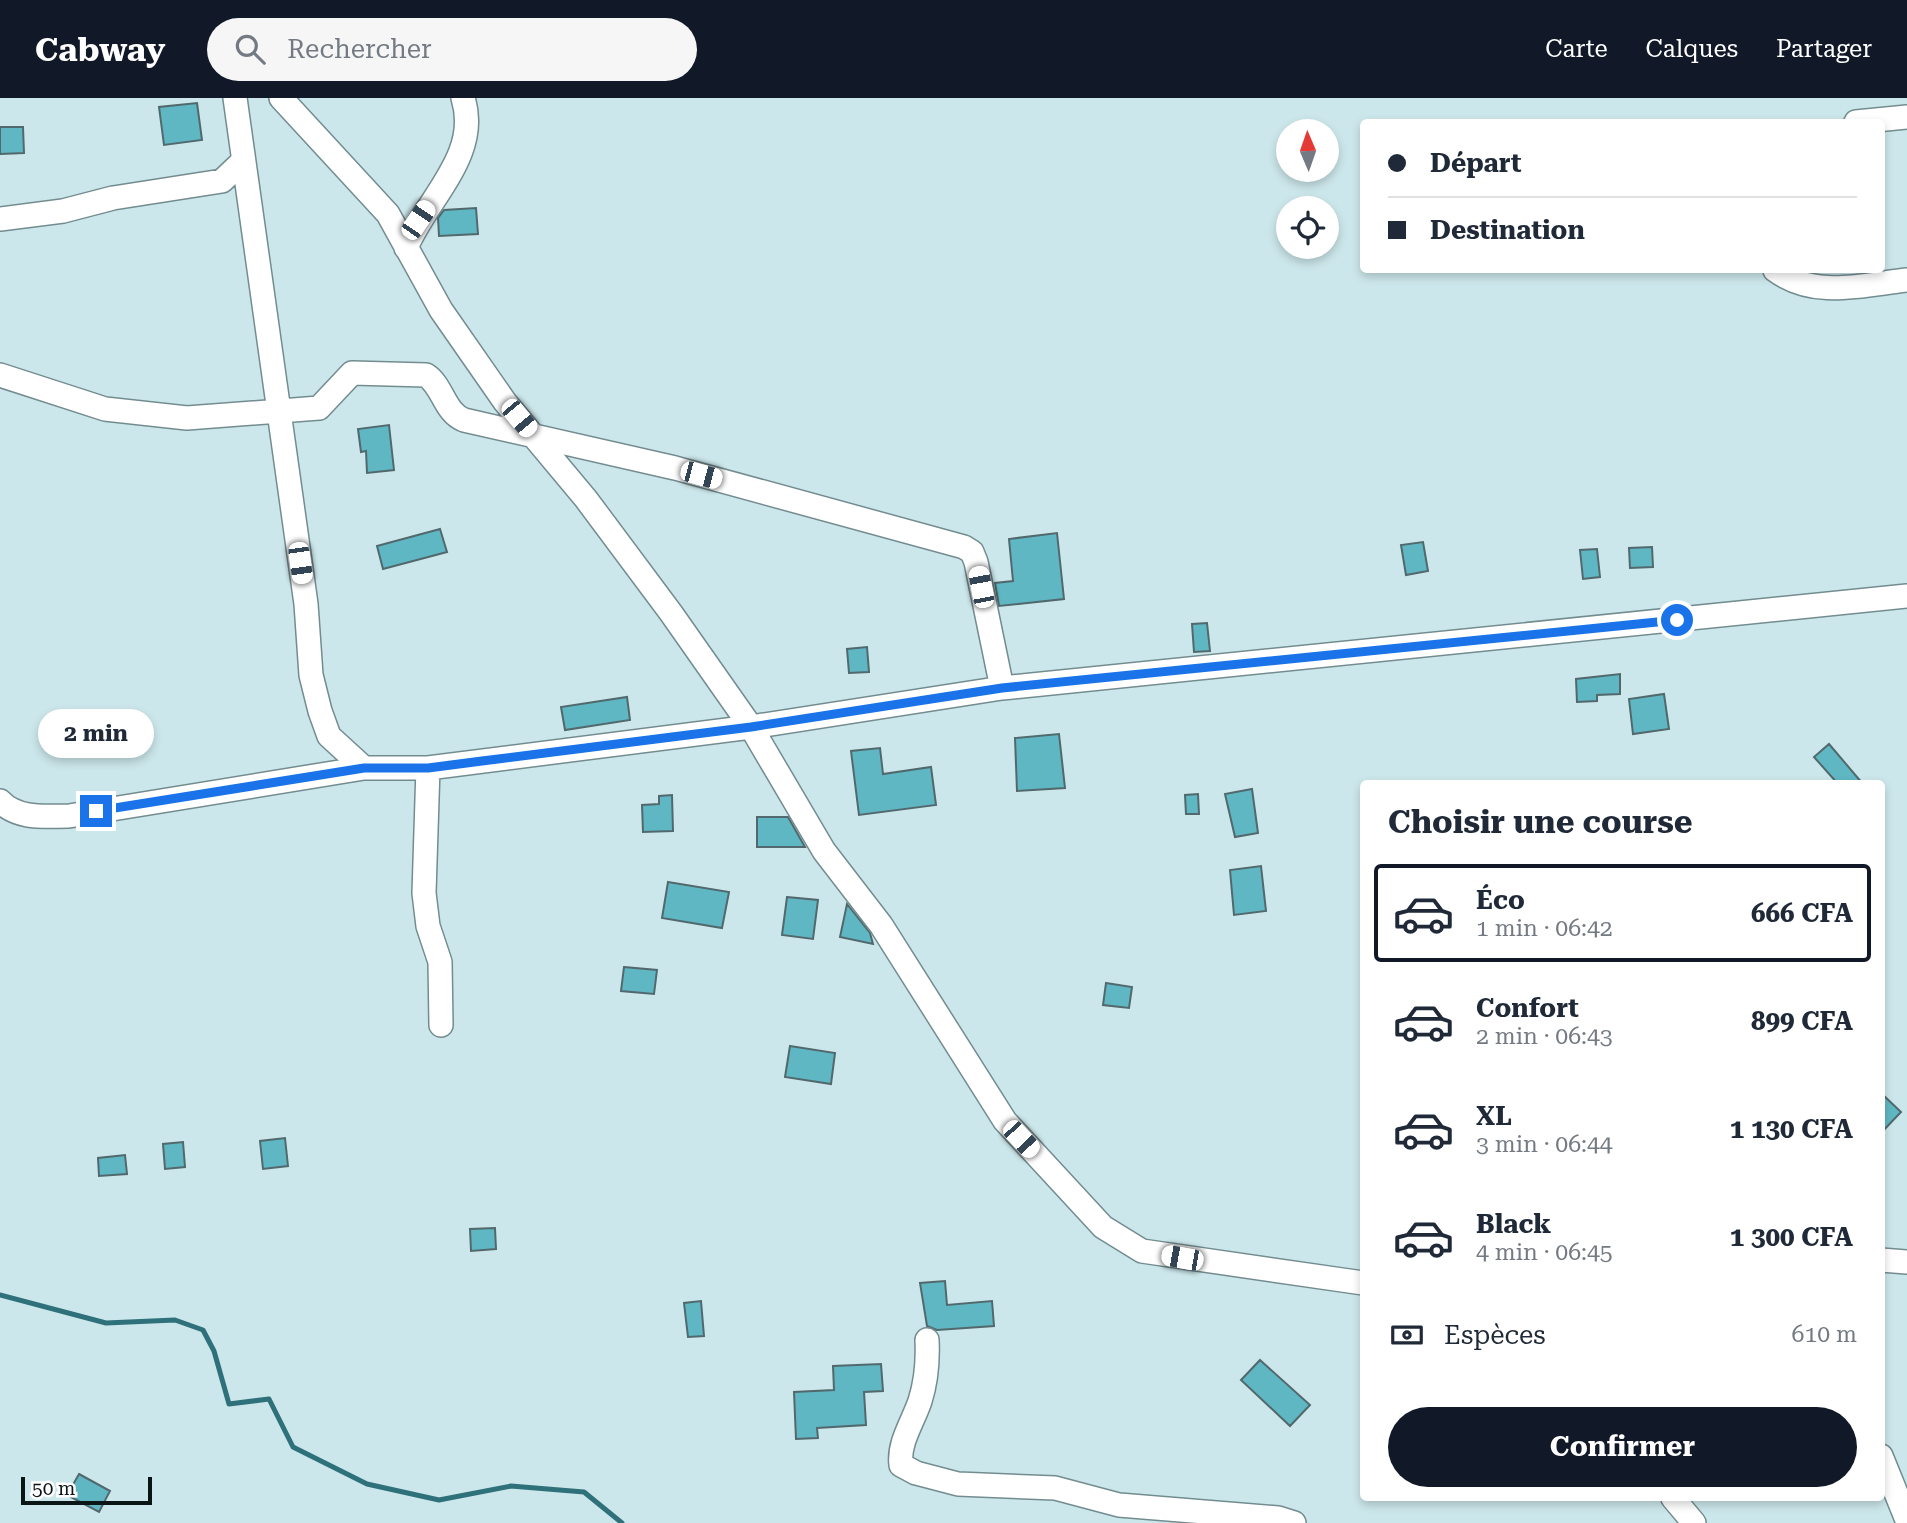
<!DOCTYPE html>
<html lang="fr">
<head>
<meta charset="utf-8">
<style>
	body { margin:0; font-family:"Roboto Serif",serif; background:#f6f6f7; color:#1f2937; height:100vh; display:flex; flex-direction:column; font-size:26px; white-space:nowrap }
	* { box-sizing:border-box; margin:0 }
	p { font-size:23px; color:#747a83 }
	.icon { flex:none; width:38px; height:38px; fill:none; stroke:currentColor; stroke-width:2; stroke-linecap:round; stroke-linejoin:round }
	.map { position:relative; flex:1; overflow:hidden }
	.drawer { position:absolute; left:1360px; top:682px; width:525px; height:721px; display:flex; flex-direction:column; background:#fff; border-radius:7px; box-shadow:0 4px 10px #0003 }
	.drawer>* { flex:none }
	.hud { position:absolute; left:1360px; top:21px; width:525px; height:154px; border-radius:7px; box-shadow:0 4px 10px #0003; display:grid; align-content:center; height:154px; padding:0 28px; background:#fff }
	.needle { width:46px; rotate:358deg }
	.tools { position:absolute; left:1276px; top:21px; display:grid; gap:14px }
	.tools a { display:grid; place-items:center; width:63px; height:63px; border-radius:50%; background:#fff; box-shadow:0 4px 10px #0003; font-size:35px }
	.scale { position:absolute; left:21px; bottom:18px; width:131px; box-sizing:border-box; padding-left:7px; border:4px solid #0b1516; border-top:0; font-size:19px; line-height:24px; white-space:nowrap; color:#0b1516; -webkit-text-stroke:5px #fff; paint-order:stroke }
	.end { position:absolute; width:32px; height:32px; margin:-16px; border:9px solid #1a73e8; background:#fff; box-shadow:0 0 0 4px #fff }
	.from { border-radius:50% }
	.bubble { position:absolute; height:49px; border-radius:24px; background:#fff; box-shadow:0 4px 10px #0003; font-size:23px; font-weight:700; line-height:49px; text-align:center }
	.car { position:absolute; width:21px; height:42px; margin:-21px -10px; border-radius:9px; box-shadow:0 0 5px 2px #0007; background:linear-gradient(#fff 24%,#345 0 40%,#fff 0 76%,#345 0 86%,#fff 0) }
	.hud b { display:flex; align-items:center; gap:24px; height:66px; font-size:26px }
	.hud b+b { border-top:2px solid #e0e1e3 }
	.hud i { width:18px; height:18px; background:#1f2937 }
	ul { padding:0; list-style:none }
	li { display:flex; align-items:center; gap:21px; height:98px; margin:0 14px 10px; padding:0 14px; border:4px solid transparent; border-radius:7px }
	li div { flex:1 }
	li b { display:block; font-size:26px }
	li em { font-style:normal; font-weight:700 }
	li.active { border-color:#111827 }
	li>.icon { width:63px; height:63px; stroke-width:1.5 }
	h2 { padding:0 28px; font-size:32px; line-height:84px }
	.pay { display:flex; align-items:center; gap:18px; height:77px; padding:0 28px; font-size:26px }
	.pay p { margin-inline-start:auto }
	.button { display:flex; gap:14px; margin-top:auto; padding:14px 28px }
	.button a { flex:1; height:80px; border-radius:42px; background:#111827; color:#fff; font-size:28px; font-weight:700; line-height:80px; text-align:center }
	header { display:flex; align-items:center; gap:42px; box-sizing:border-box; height:98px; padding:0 35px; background:#111827; color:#fff }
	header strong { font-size:33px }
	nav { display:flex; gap:38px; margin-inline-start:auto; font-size:24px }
	.search { width:490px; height:63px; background:#f6f6f7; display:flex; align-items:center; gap:18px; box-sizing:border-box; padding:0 24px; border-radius:38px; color:#747a83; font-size:26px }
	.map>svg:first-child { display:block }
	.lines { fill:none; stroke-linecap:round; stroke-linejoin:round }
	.stream { stroke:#2f717a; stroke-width:5 }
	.building { fill:#60b7c4; stroke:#51696d; stroke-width:2 }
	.minor-casing { stroke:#738c90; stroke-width:26 }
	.minor { stroke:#fff; stroke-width:23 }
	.route { stroke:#1a73e8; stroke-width:9 }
</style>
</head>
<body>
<header>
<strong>Cabway</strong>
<div class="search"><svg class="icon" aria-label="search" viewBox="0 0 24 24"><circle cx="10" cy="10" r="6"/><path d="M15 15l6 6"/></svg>Rechercher</div>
<nav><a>Carte</a><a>Calques</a><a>Partager</a></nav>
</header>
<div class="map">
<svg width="1907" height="1425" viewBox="0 0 1907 1425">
	<rect width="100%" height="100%" fill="#cce7eb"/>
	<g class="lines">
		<path class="stream" d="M0,1197L106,1225L175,1222L203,1232L214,1253L229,1306L269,1301L293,1349L367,1386L439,1402L511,1388L584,1394L622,1425"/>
	</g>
	<path class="building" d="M197,5L202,42L164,47L159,9Z
		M0,29H23L24,55L0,56Z
		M476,110L478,136L439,138L438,120L444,112Z
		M389,327L394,372L367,375L366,353L361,354L358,331Z
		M440,431L447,454L383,471L377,448Z
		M1057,435L1064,501L999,508L995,485L1013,483L1009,441Z
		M1423,444L1428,473L1406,477L1401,447Z
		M1652,449L1653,469L1630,470L1629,450Z
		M1597,451L1600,479L1583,481L1580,452Z
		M1207,525L1210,553L1194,554L1192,526Z
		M867,549L869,574L849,575L847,551Z
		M1620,576V596L1597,597V603L1577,604L1576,581Z
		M1664,596L1669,631L1633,636L1629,601Z
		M627,599L630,622L565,632L561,609Z
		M1059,636L1065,690L1017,693L1015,640Z
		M1829,646L1863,686H1838L1814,659Z
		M880,650L883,676L931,669L936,707L859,717L851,653Z
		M1252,691L1258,735L1235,739L1225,696Z
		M1198,696L1199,716H1186L1185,697Z
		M672,697L673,733L643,734L642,707L659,706V698Z
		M757,719H788L805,749H757Z
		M1261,768L1266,813L1234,817L1230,772Z
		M668,784L729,794L722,830L662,820Z
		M787,799L818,802L813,841L782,837Z
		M847,806L870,835L873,846L840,839Z
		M624,869L657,872L654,896L621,893Z
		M1106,885L1132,889L1129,910L1103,907Z
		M790,948L835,955L831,986L785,979Z
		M1881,995L1901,1014L1881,1035Z
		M285,1040L288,1068L263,1071L260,1043Z
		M183,1044L185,1069L165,1071L163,1046Z
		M125,1057L127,1076L99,1078L98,1060Z
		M495,1130L496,1151L471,1153L470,1131Z
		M945,1183L947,1207L992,1203L994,1228L937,1232L927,1228L920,1185Z
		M701,1203L704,1238L688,1239L684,1205Z
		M1260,1262L1310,1307L1290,1328L1241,1282Z
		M881,1266L883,1293L864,1294L866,1327L817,1330L818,1340L796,1341L794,1294L834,1292L833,1268Z
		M79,1376L110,1393L99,1414L67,1397Z"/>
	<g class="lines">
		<defs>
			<path id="minor" d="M235,0L306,506L311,577L320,613L329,638L364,670
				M281,0L388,116L441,212L505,304L586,401L671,515L751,629L824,753L881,827L1005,1023L1103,1129L1142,1153L1363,1185
				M1856,24L1907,19
				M0,121L63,113L113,100L222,83L243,63
				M406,150C427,100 481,57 463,0
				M1775,172C1814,201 1862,187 1907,182
				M0,277L105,311L187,320L319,310L352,275L426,277C443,288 444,314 464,322L675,370L964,449L972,454L976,464L1002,590
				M428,670L424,795L428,828L440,864L441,927
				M0,703C18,722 46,718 69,718L364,670H428L751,629L1002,590L1907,498
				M1881,1162L1907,1164
				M927,1242C928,1263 926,1284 920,1303C913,1324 898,1345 901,1367L916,1375L958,1386L1055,1390L1119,1407L1278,1420L1294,1425
				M1881,1358L1907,1422
				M1673,1400L1694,1425"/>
		</defs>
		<use href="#minor" class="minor-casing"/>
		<use href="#minor" class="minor"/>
	</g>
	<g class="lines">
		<path class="route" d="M96,713L364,670H428L482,663L751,629L1002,590L1677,522"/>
	</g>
</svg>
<div class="tools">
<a><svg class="needle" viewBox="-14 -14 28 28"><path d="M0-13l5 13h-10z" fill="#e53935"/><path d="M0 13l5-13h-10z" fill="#747a83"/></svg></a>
<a><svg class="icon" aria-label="locate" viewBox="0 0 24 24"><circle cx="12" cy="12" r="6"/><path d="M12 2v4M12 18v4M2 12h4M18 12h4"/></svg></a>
</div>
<div class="scale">50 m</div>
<i class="end from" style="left:1677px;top:522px"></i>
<i class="end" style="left:96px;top:713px"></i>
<div class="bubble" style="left:38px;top:611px;width:116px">2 min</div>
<i class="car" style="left:418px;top:122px;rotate:34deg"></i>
<i class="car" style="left:519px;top:320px;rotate:140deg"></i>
<i class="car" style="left:701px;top:377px;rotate:105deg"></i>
<i class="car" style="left:300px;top:465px;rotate:172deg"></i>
<i class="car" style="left:981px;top:489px;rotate:349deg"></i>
<i class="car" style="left:1021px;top:1041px;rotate:137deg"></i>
<i class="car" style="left:1182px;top:1160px;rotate:280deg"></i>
<div class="hud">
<b><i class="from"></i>Départ</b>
<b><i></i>Destination</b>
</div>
<section class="drawer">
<h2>Choisir une course</h2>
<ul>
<li class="active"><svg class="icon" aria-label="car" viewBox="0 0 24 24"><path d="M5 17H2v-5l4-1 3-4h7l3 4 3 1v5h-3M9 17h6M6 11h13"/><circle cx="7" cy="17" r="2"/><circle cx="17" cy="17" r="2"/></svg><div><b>Éco</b><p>1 min · 06:42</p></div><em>666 CFA</em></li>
<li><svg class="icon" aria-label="car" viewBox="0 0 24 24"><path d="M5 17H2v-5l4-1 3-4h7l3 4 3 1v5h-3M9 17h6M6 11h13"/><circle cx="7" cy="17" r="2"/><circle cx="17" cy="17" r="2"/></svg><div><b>Confort</b><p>2 min · 06:43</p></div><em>899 CFA</em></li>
<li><svg class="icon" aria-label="car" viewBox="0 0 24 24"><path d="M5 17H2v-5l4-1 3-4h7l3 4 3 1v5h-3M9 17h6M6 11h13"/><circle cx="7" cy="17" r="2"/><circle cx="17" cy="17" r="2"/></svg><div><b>XL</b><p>3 min · 06:44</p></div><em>1 130 CFA</em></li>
<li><svg class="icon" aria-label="car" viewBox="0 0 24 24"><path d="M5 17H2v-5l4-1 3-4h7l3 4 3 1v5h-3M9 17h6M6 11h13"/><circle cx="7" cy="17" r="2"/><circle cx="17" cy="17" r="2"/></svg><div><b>Black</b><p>4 min · 06:45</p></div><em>1 300 CFA</em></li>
</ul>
<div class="pay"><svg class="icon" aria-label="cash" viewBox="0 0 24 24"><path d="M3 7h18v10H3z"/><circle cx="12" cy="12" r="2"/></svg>Espèces<p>610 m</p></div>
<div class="button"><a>Confirmer</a></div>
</section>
</div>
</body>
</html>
